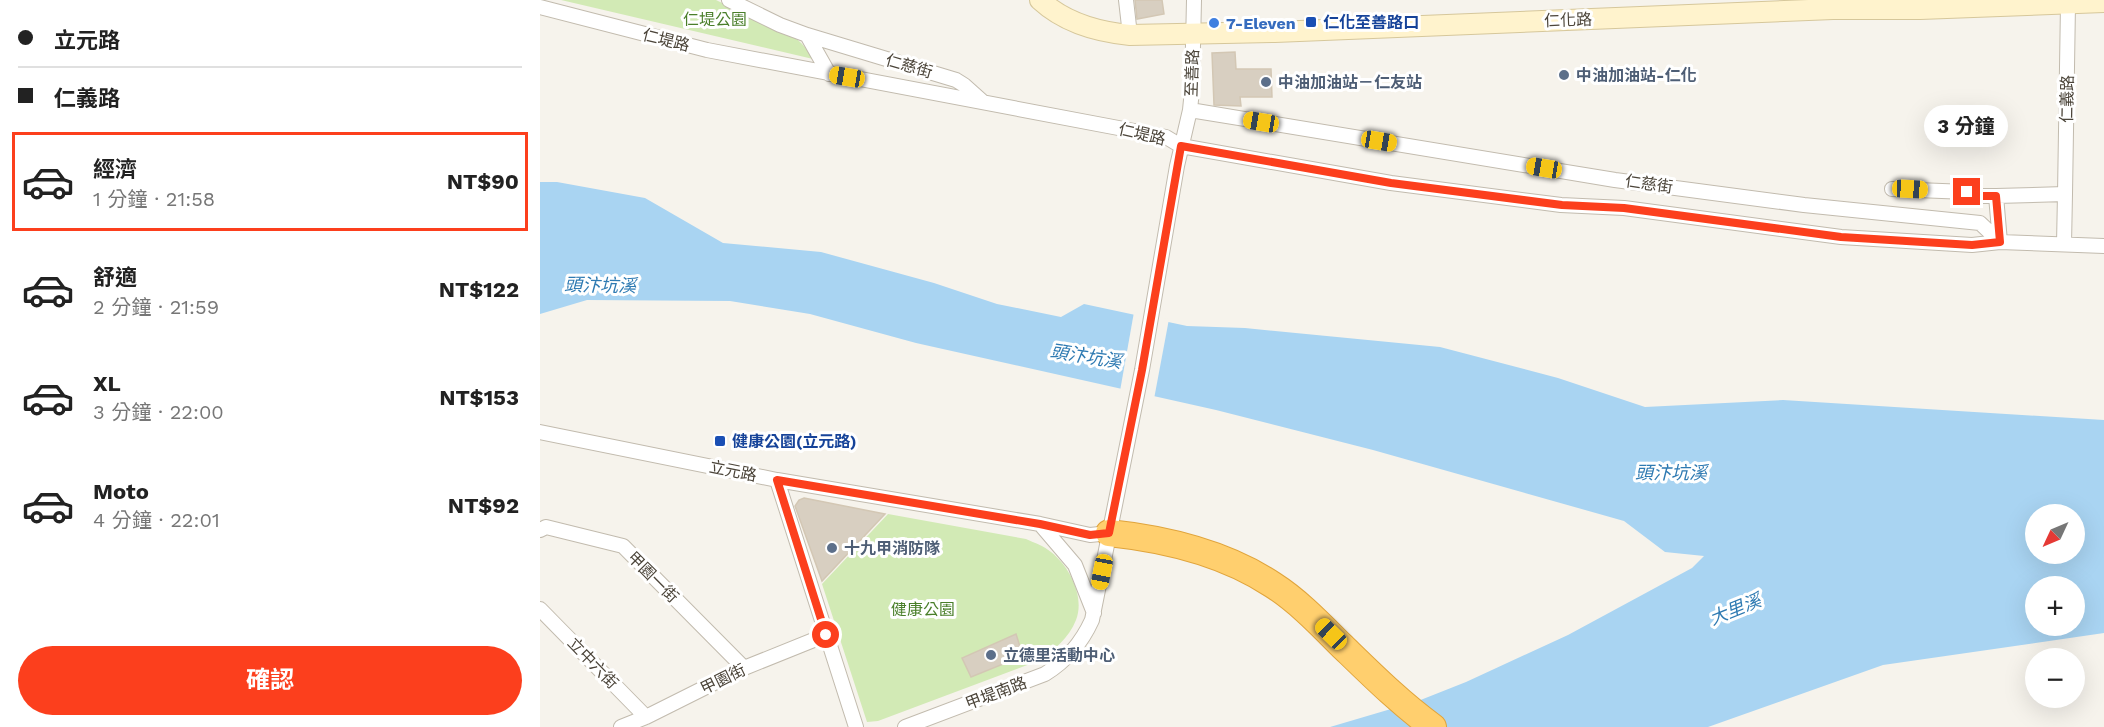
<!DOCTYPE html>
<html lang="zh-TW">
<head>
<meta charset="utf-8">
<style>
	body { margin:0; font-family:"Work Sans","Noto Sans TC",sans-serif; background:#f6f6f6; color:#222; height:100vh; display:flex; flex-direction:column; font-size:22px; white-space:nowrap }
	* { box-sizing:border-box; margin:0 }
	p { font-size:20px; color:#767676 }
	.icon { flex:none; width:33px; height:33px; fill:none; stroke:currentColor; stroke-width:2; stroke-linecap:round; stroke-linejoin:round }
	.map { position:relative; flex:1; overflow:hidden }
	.details { display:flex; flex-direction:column; background:#fff; width:540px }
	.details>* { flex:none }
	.banner { display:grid; align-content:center; height:132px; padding:0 18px; background:#fff }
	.needle { width:39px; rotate:226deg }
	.fabs { position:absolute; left:1485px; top:504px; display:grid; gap:12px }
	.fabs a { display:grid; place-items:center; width:60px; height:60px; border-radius:50%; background:#fff; box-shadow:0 6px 24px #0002; font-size:30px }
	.end { position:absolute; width:27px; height:27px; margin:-14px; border:8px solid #fc3f1d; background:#fff; box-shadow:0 0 0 3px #fff }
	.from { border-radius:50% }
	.bubble { position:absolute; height:42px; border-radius:21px; background:#fff; box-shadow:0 6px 24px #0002; font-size:20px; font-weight:700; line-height:42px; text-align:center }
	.car { position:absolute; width:18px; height:36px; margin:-18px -9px; border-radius:8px; box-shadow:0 0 4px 2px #0007; background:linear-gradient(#f5c518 24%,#345 0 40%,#f5c518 0 76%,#345 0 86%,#f5c518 0) }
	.banner b { display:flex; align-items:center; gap:21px; height:57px; font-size:22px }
	.banner b+b { border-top:2px solid #e0e0e0 }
	.banner i { width:15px; height:15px; background:#222 }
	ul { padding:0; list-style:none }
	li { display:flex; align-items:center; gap:18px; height:99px; margin:0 12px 9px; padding:0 6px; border:3px solid transparent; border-radius:0px }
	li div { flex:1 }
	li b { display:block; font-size:22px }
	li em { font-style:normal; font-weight:700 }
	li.active { border-color:#fc3f1d }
	li>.icon { width:54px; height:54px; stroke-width:1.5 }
	.button { display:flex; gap:12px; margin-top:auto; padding:12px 18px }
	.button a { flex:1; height:69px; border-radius:36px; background:#fc3f1d; color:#fff; font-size:24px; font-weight:700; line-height:69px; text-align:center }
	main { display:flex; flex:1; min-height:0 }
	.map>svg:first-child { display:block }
	.green { fill:#d2eab5 }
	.water { fill:#a9d4f2; fill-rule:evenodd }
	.pier { fill:#f6f3ec }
	.building { fill:#d8cfc1; stroke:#d3c7b4; stroke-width:1.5 }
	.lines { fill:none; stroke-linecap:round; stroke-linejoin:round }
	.street-casing { stroke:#c2bbae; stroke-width:16 }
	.secondary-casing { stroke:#d6c79b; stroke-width:22 }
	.highway-casing { stroke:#e0a43c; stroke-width:28 }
	.street { stroke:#fff; stroke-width:14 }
	.secondary { stroke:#fff3cd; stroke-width:20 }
	.highway { stroke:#ffcf6e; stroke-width:26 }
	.route { stroke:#fc3f1d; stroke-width:8 }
	.transit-dot { fill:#1a4fb4; stroke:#fff; stroke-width:2 }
	.shop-dot { fill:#3f7fe0; stroke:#fff; stroke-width:2 }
	.service-dot { fill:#5c6f8a; stroke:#fff; stroke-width:2 }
	.labels { text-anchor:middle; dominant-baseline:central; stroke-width:6; stroke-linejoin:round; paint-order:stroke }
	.park-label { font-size:16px; fill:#4a7f2a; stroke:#fff }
	.street-label { font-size:16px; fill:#4b4439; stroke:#fff }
	.transit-label { font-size:16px; font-weight:bold; fill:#164399; stroke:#fff; text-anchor:start }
	.shop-label { font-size:16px; font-weight:bold; fill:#366cbe; stroke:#fff; text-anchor:start }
	.service-label { font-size:16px; font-weight:bold; fill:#4e5e75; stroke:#fff; text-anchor:start }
	.water-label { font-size:18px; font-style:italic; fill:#2e7ab2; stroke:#fff }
</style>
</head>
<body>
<main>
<section class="details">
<div class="banner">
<b><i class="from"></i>立元路</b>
<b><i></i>仁義路</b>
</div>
<ul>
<li class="active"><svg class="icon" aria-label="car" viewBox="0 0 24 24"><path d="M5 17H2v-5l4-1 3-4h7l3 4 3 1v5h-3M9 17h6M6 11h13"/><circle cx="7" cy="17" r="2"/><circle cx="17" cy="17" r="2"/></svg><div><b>經濟</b><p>1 分鐘 · 21:58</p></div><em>NT$90</em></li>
<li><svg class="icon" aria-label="car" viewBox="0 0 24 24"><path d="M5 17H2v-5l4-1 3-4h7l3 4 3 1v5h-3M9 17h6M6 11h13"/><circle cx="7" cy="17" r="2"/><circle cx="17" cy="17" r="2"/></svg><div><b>舒適</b><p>2 分鐘 · 21:59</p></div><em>NT$122</em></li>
<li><svg class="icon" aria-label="car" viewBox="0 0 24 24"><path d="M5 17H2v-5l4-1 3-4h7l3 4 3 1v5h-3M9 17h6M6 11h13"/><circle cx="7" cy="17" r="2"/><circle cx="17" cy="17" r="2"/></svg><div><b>XL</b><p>3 分鐘 · 22:00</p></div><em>NT$153</em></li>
<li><svg class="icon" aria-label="car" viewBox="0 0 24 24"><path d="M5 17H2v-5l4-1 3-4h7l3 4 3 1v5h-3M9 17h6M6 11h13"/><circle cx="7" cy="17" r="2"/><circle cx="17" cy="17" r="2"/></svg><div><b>Moto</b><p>4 分鐘 · 22:01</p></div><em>NT$92</em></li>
</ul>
<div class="button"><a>確認</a></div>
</section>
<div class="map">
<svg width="1564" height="727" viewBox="0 0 1564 727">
	<rect width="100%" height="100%" fill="#f6f3ec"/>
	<path class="green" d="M21,0H176L245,34C259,37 266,48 273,59Z
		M348,514L486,539C495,543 504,546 511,552C530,567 545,597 536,620C529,638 514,650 498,661L338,721L327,722L282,584Z"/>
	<path class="water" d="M0,182H17L105,198L183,243L281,252L394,283L457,304L521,317L544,304L647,326L705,328L900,347L1018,378L1105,407L1243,400L1564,420V633L1343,665L1168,727H790L878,701L926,682L1028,635L1152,568L1164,556L1125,552L1084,521L833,450L676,410L376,343L270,314L190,301L47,300L0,314ZM1496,514H1534V554H1496ZM1496,586H1534V626H1496Z"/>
	<path class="pier" d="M594,312L629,319L614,399L580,391Z"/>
	<path class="building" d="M595,0H622L624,14L597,19Z
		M695,52L696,69H731L732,97H700L701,106L674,105L672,53Z
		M264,498L345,514L282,581L255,506L259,500Z
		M476,634L483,656L431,677L422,658Z"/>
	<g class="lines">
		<defs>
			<path id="street" d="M189,0L240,25L267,35L416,80L424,85L443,102
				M586,0L590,35
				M0,7L167,50L626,137L641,146L851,183L1021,205L1084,208L1301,237L1432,245L1460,242L1564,246
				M267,35L289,74
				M650,110L1075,180L1264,205L1440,223L1460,242
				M1352,189L1427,192L1435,196H1456
				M1460,242L1456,196L1525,194L1528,4
				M1524,244L1525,194
				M0,432L237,480L500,524L550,535L569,533
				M237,480L316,727
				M500,524L535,565L554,613
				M0,530L6,527L83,546L204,668
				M0,609L106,717
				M81,727L106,717L204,668L286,635
				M365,727L505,674C526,661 542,642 552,620L602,370L637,166L650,110L652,90L654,0"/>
			<path id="secondary" d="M500,0C525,23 557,32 590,35L735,32L1293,9H1380L1564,2"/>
			<path id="highway" d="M569,533C626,539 685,553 733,585C758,601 780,624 801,645C831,674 860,703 893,727"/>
		</defs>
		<use href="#street" class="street-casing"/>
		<use href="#secondary" class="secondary-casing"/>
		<use href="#highway" class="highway-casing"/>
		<use href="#street" class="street"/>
		<use href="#secondary" class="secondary"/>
		<use href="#highway" class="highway"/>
	</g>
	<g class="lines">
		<path class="route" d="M286,635L237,480L500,524L550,535L569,533L602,370L641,146L851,183L1022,205L1084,208L1301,237L1432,245L1460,242L1456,196H1436L1427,192"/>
	</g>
	<g class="transit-dot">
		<rect x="765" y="16" width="12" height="12" rx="3"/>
		<rect x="174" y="435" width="12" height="12" rx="3"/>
	</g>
	<circle class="shop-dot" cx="674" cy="23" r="6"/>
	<g class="service-dot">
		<circle cx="1024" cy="75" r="6"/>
		<circle cx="726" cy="82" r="6"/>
		<circle cx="292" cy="548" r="6"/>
		<circle cx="451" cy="655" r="6"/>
	</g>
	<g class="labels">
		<g class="park-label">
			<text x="175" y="19">仁堤公園</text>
			<text x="383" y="609">健康公園</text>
		</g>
		<g class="street-label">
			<text transform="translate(1028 20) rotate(-2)">仁化路</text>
			<text transform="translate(126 40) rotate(14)">仁堤路</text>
			<text transform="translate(369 66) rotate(16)">仁慈街</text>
			<text transform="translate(652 73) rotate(-88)">至善路</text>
			<text transform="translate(1527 99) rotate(-89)">仁義路</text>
			<text transform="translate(602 134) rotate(13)">仁堤路</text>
			<text transform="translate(1109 184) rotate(8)">仁慈街</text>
			<text transform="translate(193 471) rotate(11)">立元路</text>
			<text transform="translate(113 577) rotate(45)">甲園一街</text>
			<text transform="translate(53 663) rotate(46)">立中六街</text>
			<text transform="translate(183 679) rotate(-26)">甲園街</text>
			<text transform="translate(456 693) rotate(-21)">甲堤南路</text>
		</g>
		<g class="transit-label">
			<text x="783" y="22">仁化至善路口</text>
			<text x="192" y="441">健康公園(立元路)</text>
		</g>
		<g class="shop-label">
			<text x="686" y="23">7-Eleven</text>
		</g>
		<g class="service-label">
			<text x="1036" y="75">中油加油站-仁化</text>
			<text x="738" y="82">中油加油站－仁友站</text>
			<text x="304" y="548">十九甲消防隊</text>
			<text x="463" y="655">立德里活動中心</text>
		</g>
		<g class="water-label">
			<text transform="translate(60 285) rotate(1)">頭汴坑溪</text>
			<text transform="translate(546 356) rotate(9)">頭汴坑溪</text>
			<text x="1131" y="472">頭汴坑溪</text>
			<text transform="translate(1195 609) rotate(-22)">大里溪</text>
		</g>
	</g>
</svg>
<div class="fabs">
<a><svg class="needle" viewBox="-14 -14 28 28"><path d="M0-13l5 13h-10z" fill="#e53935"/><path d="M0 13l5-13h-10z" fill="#767676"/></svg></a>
<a>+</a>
<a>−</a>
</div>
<i class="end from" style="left:286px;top:635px"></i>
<i class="end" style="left:1427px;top:192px"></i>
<div class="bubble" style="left:1384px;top:105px;width:84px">3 分鐘</div>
<i class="car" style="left:307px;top:77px;rotate:280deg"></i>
<i class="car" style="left:721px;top:122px;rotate:279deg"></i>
<i class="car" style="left:839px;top:141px;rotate:99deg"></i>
<i class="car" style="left:1004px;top:168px;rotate:279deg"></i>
<i class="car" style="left:1370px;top:189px;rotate:93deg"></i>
<i class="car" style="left:562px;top:572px;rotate:191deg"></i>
<i class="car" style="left:791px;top:634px;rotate:314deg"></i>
</div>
</main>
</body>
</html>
